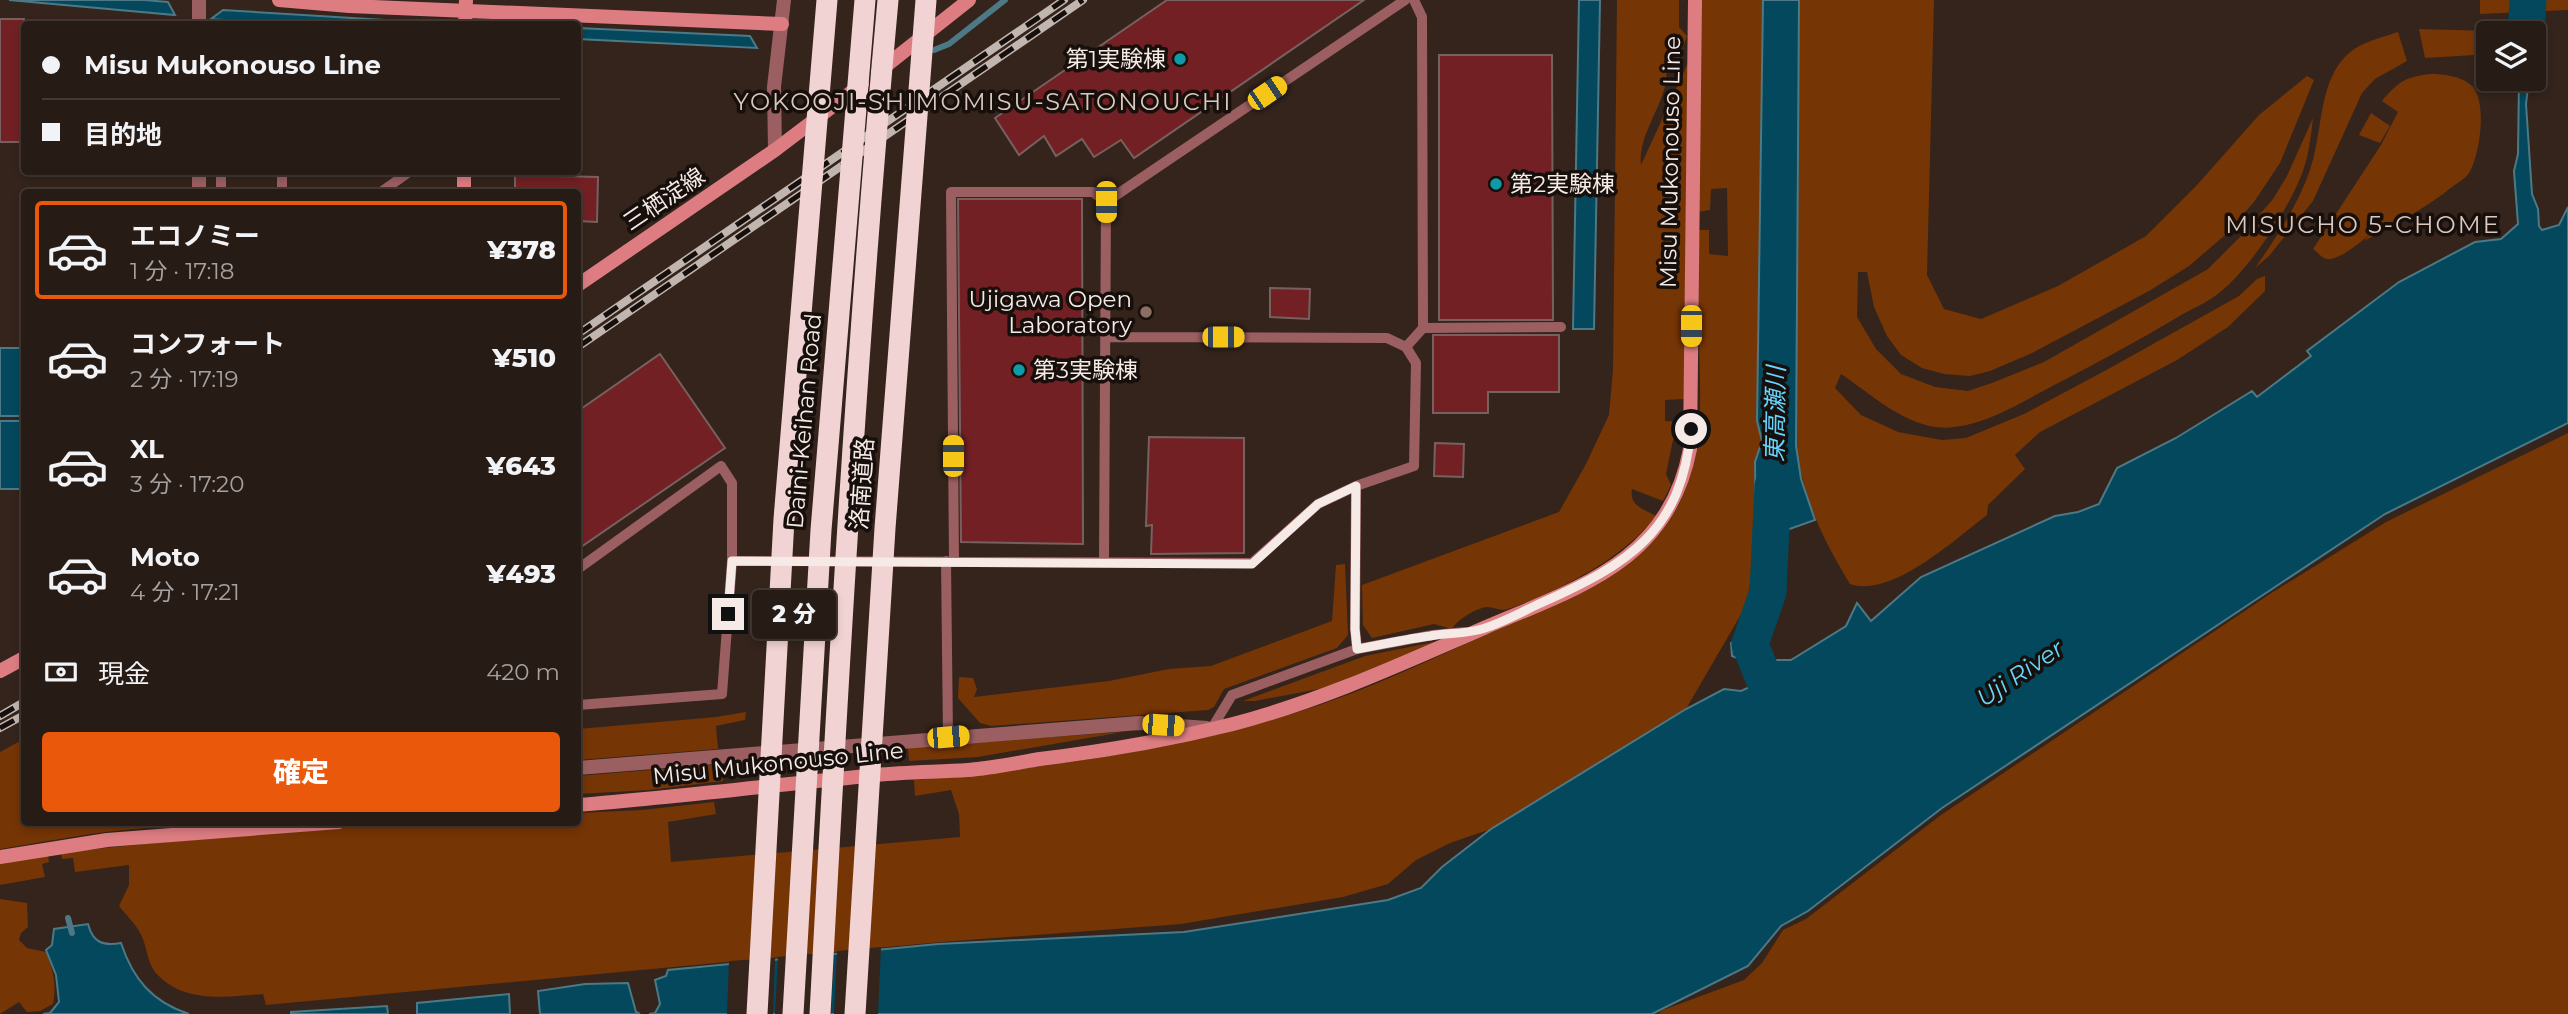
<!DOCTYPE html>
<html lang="ja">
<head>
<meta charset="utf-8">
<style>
	body { margin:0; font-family:Montserrat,"Noto Sans JP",sans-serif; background:#332822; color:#f1f3f6; height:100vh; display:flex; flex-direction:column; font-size:26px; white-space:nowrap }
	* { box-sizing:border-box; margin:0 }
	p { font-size:23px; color:#a4a1a0 }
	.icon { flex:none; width:38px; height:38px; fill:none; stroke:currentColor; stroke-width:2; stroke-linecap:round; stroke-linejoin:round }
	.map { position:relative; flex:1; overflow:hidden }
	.drawer { position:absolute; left:21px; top:189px; width:560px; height:637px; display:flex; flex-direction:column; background:#271b15; border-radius:7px; box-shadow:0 4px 10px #0003,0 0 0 2px #433934 }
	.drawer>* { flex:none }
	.top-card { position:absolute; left:21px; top:21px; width:560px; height:154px; border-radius:7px; box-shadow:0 4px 10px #0003,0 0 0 2px #433934; display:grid; align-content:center; height:154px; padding:0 21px; background:#271b15 }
	.controls { position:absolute; left:2476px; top:21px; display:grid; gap:14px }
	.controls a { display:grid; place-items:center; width:70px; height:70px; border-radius:7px; background:#271b15; box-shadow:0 4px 10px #0003,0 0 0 2px #433934; font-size:35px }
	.end { position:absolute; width:32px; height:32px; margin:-16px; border:9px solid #f5eae5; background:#111; box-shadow:0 0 0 4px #111 }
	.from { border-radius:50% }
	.bubble { position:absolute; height:49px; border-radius:7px; background:#271b15; box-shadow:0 4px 10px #0003,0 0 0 2px #433934; font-size:23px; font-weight:800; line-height:49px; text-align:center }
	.car { position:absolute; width:21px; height:42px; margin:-21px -10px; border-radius:9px; box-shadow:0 0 5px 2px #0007; background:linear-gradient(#f5c518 24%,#345 0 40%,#f5c518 0 76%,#345 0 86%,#f5c518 0) }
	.top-card b { display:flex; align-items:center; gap:24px; height:66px; font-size:26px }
	.top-card b+b { border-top:2px solid #433934 }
	.top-card i { width:18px; height:18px; background:#f1f3f6 }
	ul { padding:12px 0 0; list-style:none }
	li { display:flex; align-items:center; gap:21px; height:98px; margin:0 14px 10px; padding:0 7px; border:4px solid transparent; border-radius:7px }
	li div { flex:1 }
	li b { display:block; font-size:26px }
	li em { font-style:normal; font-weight:800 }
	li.current { border-color:#ea580c }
	li>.icon { width:63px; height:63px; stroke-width:1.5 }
	.pay { display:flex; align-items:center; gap:18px; height:77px; padding:0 21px; font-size:26px }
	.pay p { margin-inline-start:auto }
	.action { display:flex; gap:14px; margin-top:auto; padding:14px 21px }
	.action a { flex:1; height:80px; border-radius:7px; background:#ea580c; color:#fff; font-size:28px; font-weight:800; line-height:80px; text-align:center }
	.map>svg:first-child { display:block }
	.green { fill:#763505 }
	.water { fill:#03485c; stroke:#4c7985; stroke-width:2 }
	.pier { fill:#34241c }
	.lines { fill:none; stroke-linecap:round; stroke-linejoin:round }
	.stream { stroke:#4c7985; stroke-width:6 }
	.river { stroke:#03485c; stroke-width:37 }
	.building { fill:#722023; stroke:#76615f; stroke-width:2 }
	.lane { stroke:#9b5f62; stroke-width:10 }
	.street { stroke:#9b5f62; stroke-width:14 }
	.secondary { stroke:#dd7d82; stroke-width:14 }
	.rail-casing { stroke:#c1b5af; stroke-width:8 }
	.rail { stroke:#160f0b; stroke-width:5; stroke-dasharray:16; stroke-linecap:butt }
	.highway-bridge { stroke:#f2d3d3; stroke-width:21 }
	.route { stroke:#f5eae5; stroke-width:9 }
	.culture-dot { fill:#0f9aa8; stroke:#160f0b; stroke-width:2.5 }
	.education-dot { fill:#8d6e63; stroke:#160f0b; stroke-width:2.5 }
	.labels { text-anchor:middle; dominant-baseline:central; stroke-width:7; stroke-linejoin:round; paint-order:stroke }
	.poi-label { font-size:23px; fill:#f5eae5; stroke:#160f0b; text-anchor:end }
	.street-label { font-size:23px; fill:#f5eae5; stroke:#160f0b }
	.neighbourhood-label { font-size:24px; letter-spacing:2px; fill:#dcc7bc; stroke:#160f0b }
	.water-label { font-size:24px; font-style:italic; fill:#65d5fd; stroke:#160f0b }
</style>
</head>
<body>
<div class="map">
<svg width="2568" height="1014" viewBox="0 0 2568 1014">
	<rect width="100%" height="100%" fill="#34241c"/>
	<path class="green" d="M1617,0H1679V27L1687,36L1679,59L1672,55C1662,69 1669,72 1665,86C1659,112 1638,138 1641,165L1688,63L1684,399L1665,400V421L1683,422V431L1673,440L1666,474L1671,485L1663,501L1632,489C1629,506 1644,509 1656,516C1623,559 1559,591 1508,609C1501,612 1495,607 1487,607C1476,608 1457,620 1452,629L1434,624L1372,638L1363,625L1362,585L1559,512L1586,464L1609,415L1613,370Z
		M1700,0H1763L1757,421L1762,441L1755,462L1756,541L1747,604L1686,709L1491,829L1450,843L1416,860L1388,884L1343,897L1181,924L941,942L266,1005L263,994C227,997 182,1004 155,972C146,960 147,943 139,931C134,922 125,914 119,906L129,885V865L75,872L73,858L62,859L61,853C182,839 305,829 428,823C478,820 528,823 578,822V813L642,810L714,802L716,814L668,822L671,862L960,837L959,814L951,790L915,796L914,780C1042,768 1176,751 1298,712C1367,691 1433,658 1499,629C1569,598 1646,574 1681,500C1705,449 1700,396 1699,341C1698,304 1698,267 1698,230H1709V254L1728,256L1727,188L1711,189L1710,210L1697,212Z
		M1799,0H1934L1927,275L1944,309L1981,319L2058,286L2146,236L2197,185L2259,115L2307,76L2314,80L2280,163L2254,202L2224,236L2189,266L2149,291L2030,354L1990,371L1970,376L1944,374L1922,368L1901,355L1887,336L1874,307L1867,272H1858L1857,317L1876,349L1901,374L1935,387L1968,391L1992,383L2044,362L2208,269L2241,236L2273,199L2287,176L2313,118C2311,136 2309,154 2303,171C2290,207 2250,269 2219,293C2207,303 2191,309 2178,317C2141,339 2104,359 2066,379C2031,396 1993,423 1954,427C1911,433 1873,395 1841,374L1835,388L1861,415L1898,432L1942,440L1966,438L2024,414L2110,368L2239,296L2257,279L2265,276V291L2228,327L2177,360L2040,432L2015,455L2025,469L1988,505L1987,515C1954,540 1892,598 1850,584C1822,538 1804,500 1796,446Z
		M2480,0H2568V10L2480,14Z
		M2419,29L2490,31L2488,48L2475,55L2425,58Z
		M2398,32L2407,61L2375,79L2362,93L2313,201L2269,256L2255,268C2276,238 2298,205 2310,170C2324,132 2317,76 2353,50C2366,41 2383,37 2398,32Z
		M2430,74C2443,74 2461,76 2471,85C2488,99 2480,156 2469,173C2465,179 2457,183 2452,187C2425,209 2395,224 2364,241L2371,233C2363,241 2338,261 2327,259C2322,258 2317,252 2313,249L2381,145L2398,112L2382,101C2398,82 2405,77 2430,74Z
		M2371,113L2390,126L2380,143L2359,135Z
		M2568,433V1014H1658L1663,1010L1744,980L1762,963L1783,930L1806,919L1941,815L2273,592L2386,522Z
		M1345,564L1348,635L1337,648L1224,689L1214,707L1208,710L991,726L980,723L958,698L959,677L973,678L977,689L974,697L1109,681L1169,669L1211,666L1332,621L1336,565Z
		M1444,640L1324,688L1255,701H1243L1365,656Z
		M746,712L745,720L716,726L718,749L578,760V729L716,717Z
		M1123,732L978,757L909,761L908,747Z
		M24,739V822L212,823C192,829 168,826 147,828C98,831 49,841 0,849V752Z
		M722,764L723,781L649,790L578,794V776Z
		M48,855L49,862L42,864L45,877L0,885V863Z
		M0,899L27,903L28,927L21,933L19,940L27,948L46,952C53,971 57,983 53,1004L40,1011L27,1012L19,1002L0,1014Z"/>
	<path class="water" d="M9,0H144L168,2L175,15Z
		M1579,0H1600L1594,329H1573Z
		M1763,0H1799L1796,446L1801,479L1815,520L1756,541L1755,462L1762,441L1757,421Z
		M2515,0H2542L2541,19H2536L2535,21H2517V17L2514,16Z
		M223,10L434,23L436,24H279L211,19Z
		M578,28L750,36L757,48L578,39Z
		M2519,79H2529L2526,104L2532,194L2538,209L2539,226L2542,230L2559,225L2568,207V423L2385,514L1942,808L1808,911L1781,926L1748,966L1652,1014H649L655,1013L660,1004L655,980L666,976L668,970L938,944L1184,932L1388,900L1421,888L1442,867L1491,829L1686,709L1724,689L1741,691L1750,687L1745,661L1732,656L1731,643L1747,634L1763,640L1774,660H1791L1846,626L1857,603L1871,621L1921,577L2055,516L2078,512L2099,504L2117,468L2176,438L2252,391L2257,397L2311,356L2307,351L2399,282L2475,242L2501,239L2518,224L2514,171L2518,154Z
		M0,348H24V416H0Z
		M0,421H24V489H0Z
		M88,924C93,943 103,946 121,943C133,979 152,1002 189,1014H43L50,1013L59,1002L56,975L46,950L52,945L54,929Z
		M628,983L636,1012L640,1014H540L538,991L585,984Z
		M509,994L510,1014H417V1003Z
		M387,1006L388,1014H291V1012Z"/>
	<path class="pier" d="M881,947L878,1014H834L837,951Z
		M834,952L831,1014H775L778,957Z
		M775,958L773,1014H727L729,961Z"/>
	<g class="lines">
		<path class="stream" d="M934,50L949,44L1005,0
			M68,918L72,933"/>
		<path class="river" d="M2526,33L2528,0
			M1766,684L1750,644L1768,592L1773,486"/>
	</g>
	<path class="building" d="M1167,0H1364L1134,158L1121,140L1094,157L1082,139L1056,156L1044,136L1019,155L995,118Z
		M0,19H24V142H0Z
		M1439,55H1552L1553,320H1439Z
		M515,175L598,177L597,222L578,221V192H515Z
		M958,199H1082L1083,544L961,542Z
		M1270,288L1310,289L1309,319L1270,317Z
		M1433,335H1559V392H1488V413H1433Z
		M660,354L725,448L578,549V411Z
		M1149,437L1244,438V553L1151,554L1152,525L1146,526Z
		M1435,443L1464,444L1463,477L1434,476Z"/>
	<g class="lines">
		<path class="lane" d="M282,172V192
			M221,192V172
			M381,192L409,172
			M1423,328L1561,327
			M1406,347L1423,328L1422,17L1414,0
			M1356,486L1355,629L1357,649
			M732,561L1252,563L1318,504L1356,486L1414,466L1416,363L1406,347L1387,338L1107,337
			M946,561L948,737
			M954,561L951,192H1093L1106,202
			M1104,561L1106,202L1405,0
			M578,569L721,466L732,483V561L722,694L578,705
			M1212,728L1232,695L1357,649L1433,635L1465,632"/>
		<path class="street" d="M199,0V24
			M775,150L774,87L784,0
			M199,172V192
			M578,768L1139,723L1207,728"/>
		<path class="secondary" d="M279,0L349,6L782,24
			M465,24L466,0
			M878,72L969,0
			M464,172V192
			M578,285L775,150L862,84
			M0,671L24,658
			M578,805C677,797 776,785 876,775C907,772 937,772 968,770C992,768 1016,763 1040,759C1106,751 1169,740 1233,724C1321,701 1401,664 1484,628C1578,587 1668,563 1690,449L1695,0
			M0,857L107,840L339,822"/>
		<defs>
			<path id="rail" d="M578,334L1064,0
				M578,347L1083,0
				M0,716L24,702
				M0,728L24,715"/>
		</defs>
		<use href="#rail" class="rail-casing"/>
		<use href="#rail" class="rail"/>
		<path class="highway-bridge" d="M757,1014L784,519L827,0
			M793,1014L821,530L865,0
			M820,1014C838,676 857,338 888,0
			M855,1014L885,528L926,0"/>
	</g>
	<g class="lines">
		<path class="route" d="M728,614L732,561L1252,564L1318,504L1356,486L1355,629L1357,649C1381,645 1406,639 1430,636C1446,633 1462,634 1478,630C1499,625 1521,612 1541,603C1628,564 1682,532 1691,429"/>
	</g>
	<g class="culture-dot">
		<circle cx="1180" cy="59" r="7"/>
		<circle cx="1496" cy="184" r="7"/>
		<circle cx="1019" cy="370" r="7"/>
	</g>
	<circle class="education-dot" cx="1146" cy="312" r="7"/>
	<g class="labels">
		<g class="poi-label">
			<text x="1166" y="59">第1実験棟</text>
			<text x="1510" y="184" text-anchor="start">第2実験棟</text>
			<text x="1132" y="299">Ujigawa Open<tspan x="1132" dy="26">Laboratory</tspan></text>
			<text x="1033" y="370" text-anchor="start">第3実験棟</text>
		</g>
		<g class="street-label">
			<text transform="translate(1670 162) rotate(-89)">Misu Mukonouso Line</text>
			<text transform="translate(664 199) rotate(-34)">三栖淀線</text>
			<text transform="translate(804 421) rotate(-85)">Daini-Keihan Road</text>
			<text transform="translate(862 484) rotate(-86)">洛南道路</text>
			<text transform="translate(778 763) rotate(-6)">Misu Mukonouso Line</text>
		</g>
		<g class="neighbourhood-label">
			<text x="983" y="101">YOKOOJI-SHIMOMISU-SATONOUCHI</text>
			<text x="2363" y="224">MISUCHO 5-CHOME</text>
		</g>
		<g class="water-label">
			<text transform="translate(1775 414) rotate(-89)">東高瀬川</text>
			<text transform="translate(2020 673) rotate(-34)">Uji River</text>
		</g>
	</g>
</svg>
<div class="controls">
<a><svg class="icon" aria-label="layers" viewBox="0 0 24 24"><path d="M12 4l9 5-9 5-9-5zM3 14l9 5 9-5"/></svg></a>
</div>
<i class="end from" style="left:1691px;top:429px"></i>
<i class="end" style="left:728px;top:614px"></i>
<div class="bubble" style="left:752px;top:590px;width:84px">2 分</div>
<i class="car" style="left:1267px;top:93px;rotate:56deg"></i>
<i class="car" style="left:1106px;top:202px;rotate:180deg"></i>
<i class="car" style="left:1691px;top:326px;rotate:180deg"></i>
<i class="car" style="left:1223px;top:337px;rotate:90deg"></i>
<i class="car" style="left:953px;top:456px;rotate:0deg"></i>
<i class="car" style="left:1163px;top:725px;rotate:94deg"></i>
<i class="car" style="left:948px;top:737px;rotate:85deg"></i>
<div class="top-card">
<b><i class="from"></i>Misu Mukonouso Line</b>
<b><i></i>目的地</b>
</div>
<section class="drawer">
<ul>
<li class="current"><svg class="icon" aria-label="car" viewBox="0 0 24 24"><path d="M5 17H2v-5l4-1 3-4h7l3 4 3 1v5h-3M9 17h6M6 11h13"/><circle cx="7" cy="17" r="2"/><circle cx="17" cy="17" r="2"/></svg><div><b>エコノミー</b><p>1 分 · 17:18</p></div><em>¥378</em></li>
<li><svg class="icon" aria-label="car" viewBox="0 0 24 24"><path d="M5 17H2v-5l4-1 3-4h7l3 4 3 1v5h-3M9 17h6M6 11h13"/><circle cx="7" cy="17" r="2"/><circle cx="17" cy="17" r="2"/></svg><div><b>コンフォート</b><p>2 分 · 17:19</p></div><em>¥510</em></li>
<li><svg class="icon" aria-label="car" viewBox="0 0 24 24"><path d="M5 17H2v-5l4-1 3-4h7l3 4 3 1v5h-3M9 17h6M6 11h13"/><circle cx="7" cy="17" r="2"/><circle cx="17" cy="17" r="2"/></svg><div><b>XL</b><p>3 分 · 17:20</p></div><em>¥643</em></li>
<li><svg class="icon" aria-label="car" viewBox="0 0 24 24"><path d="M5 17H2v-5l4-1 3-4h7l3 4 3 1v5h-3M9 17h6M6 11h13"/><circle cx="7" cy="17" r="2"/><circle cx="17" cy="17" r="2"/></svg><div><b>Moto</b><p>4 分 · 17:21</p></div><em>¥493</em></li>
</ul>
<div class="pay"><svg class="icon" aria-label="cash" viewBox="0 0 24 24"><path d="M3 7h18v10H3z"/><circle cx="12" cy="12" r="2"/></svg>現金<p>420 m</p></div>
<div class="action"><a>確定</a></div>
</section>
</div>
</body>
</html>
